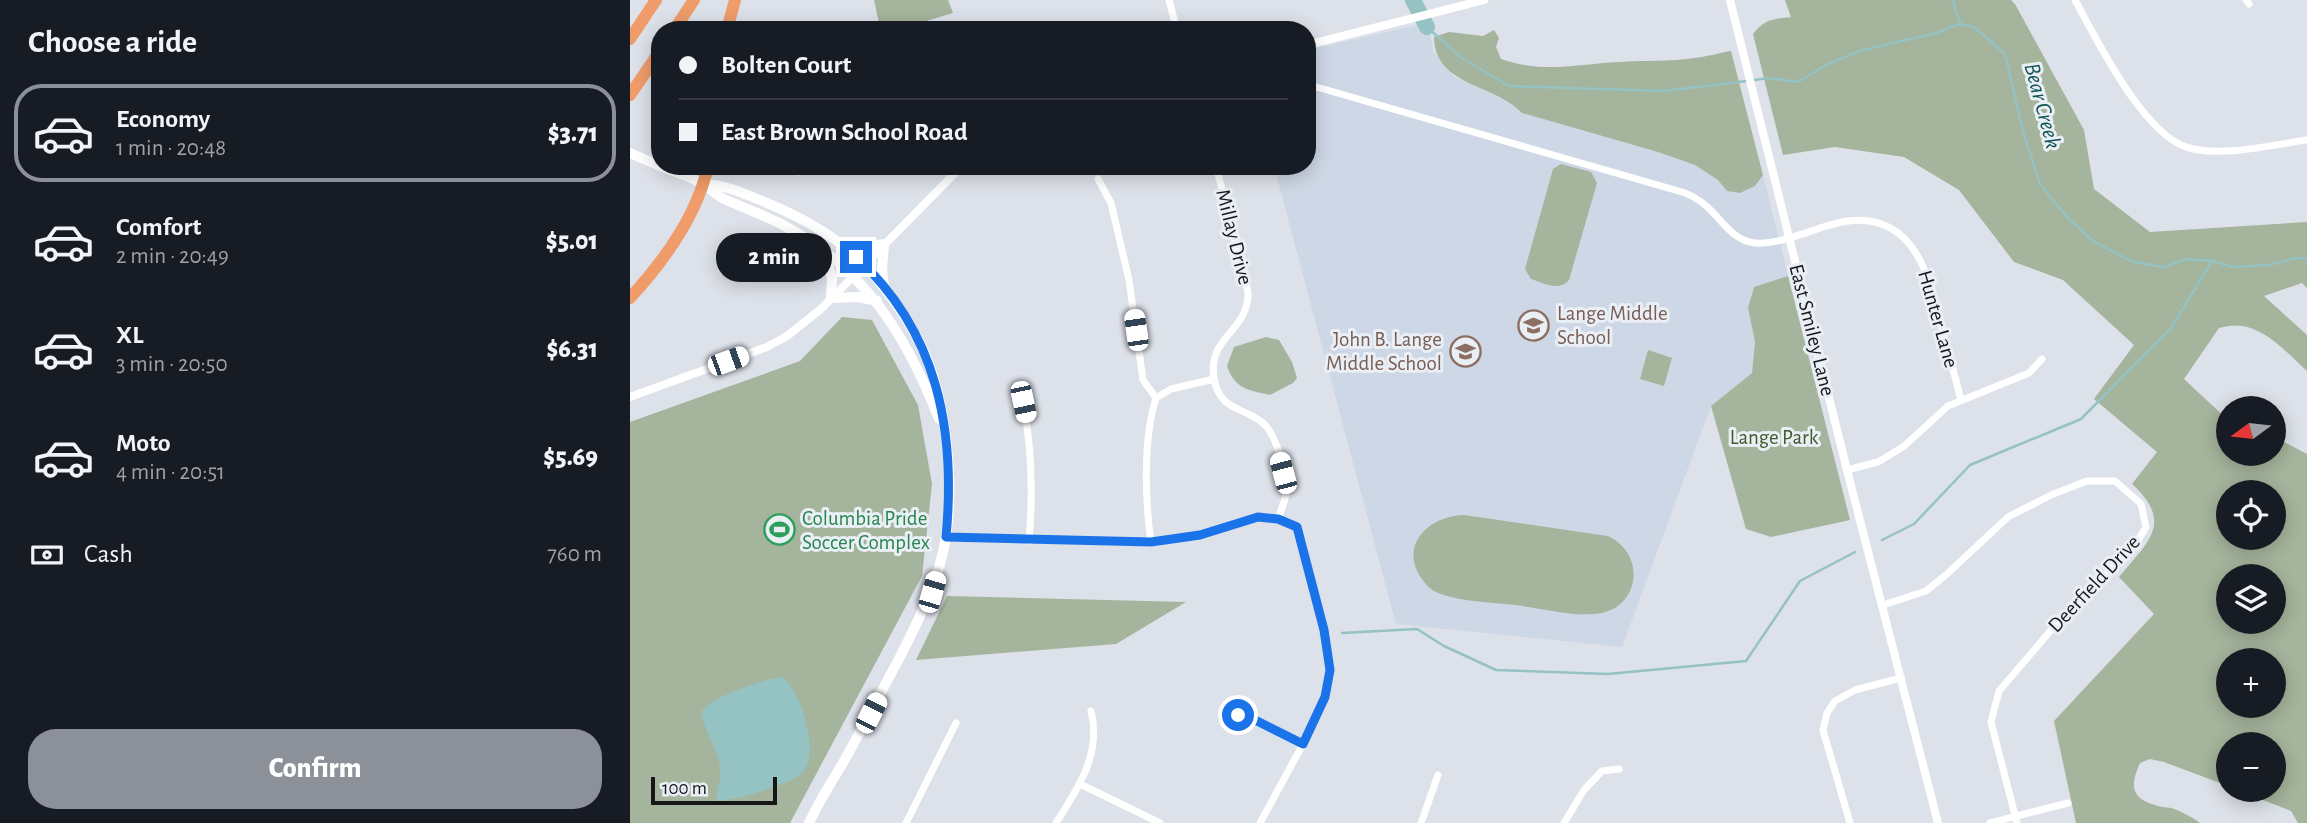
<!DOCTYPE html>
<html lang="en">
<head>
<meta charset="utf-8">
<style>
	body { margin:0; font-family:"Alegreya Sans",sans-serif; background:#242831; color:#f1f3f6; height:100vh; display:flex; flex-direction:column; font-size:26px; white-space:nowrap }
	* { box-sizing:border-box; margin:0 }
	p { font-size:23px; color:#9ea1a6 }
	.icon { flex:none; width:38px; height:38px; fill:none; stroke:currentColor; stroke-width:2; stroke-linecap:round; stroke-linejoin:round }
	.map { position:relative; flex:1; overflow:hidden }
	.sheet { display:flex; flex-direction:column; background:#171b24; width:630px }
	.sheet>* { flex:none }
	.guide { position:absolute; left:21px; top:21px; width:665px; height:154px; border-radius:28px; box-shadow:0 4px 18px #0003; display:grid; align-content:center; height:154px; padding:0 28px; background:#171b24 }
	.needle { width:46px; rotate:255deg }
	.tools { position:absolute; left:1586px; top:396px; display:grid; gap:14px }
	.tools a { display:grid; place-items:center; width:70px; height:70px; border-radius:50%; background:#171b24; box-shadow:0 4px 18px #0003; font-size:35px }
	.scale { position:absolute; left:21px; bottom:18px; width:126px; box-sizing:border-box; padding-left:7px; border:4px solid #141618; border-top:0; font-size:19px; line-height:24px; white-space:nowrap; color:#141618; -webkit-text-stroke:5px #eaeff6; paint-order:stroke }
	.end { position:absolute; width:32px; height:32px; margin:-16px; border:9px solid #1a73e8; background:#fff; box-shadow:0 0 0 4px #fff }
	.from { border-radius:50% }
	.bubble { position:absolute; height:49px; border-radius:24px; background:#171b24; box-shadow:0 4px 18px #0003; font-size:23px; font-weight:800; line-height:49px; text-align:center }
	.car { position:absolute; width:21px; height:42px; margin:-21px -10px; border-radius:9px; box-shadow:0 0 5px 2px #0007; background:linear-gradient(#fff 24%,#345 0 40%,#fff 0 76%,#345 0 86%,#fff 0) }
	.guide b { display:flex; align-items:center; gap:24px; height:66px; font-size:26px }
	.guide b+b { border-top:2px solid #363941 }
	.guide i { width:18px; height:18px; background:#f1f3f6 }
	ul { padding:0; list-style:none }
	li { display:flex; align-items:center; gap:21px; height:98px; margin:0 14px 10px; padding:0 14px; border:4px solid transparent; border-radius:28px }
	li div { flex:1 }
	li b { display:block; font-size:26px }
	li em { font-style:normal; font-weight:800 }
	li.current { border-color:#8c9099 }
	li>.icon { width:63px; height:63px; stroke-width:1.5 }
	h2 { padding:0 28px; font-size:32px; line-height:84px }
	.pay { display:flex; align-items:center; gap:18px; height:77px; padding:0 28px; font-size:26px }
	.pay p { margin-inline-start:auto }
	.button { display:flex; gap:14px; margin-top:auto; padding:14px 28px }
	.button a { flex:1; height:80px; border-radius:28px; background:#8c9099; color:#fff; font-size:28px; font-weight:800; line-height:80px; text-align:center }
	main { display:flex; flex:1; min-height:0 }
	.map>svg:first-child { display:block }
	.built { fill:#ced7e5 }
	.green { fill:#a5b49c; fill-rule:evenodd }
	.water { fill:#95c2c3 }
	.lines { fill:none; stroke-linecap:round; stroke-linejoin:round }
	.stream { stroke:#95c2c3; stroke-width:2.5 }
	.river { stroke:#95c2c3; stroke-width:16 }
	.minor { stroke:#fff; stroke-width:7 }
	.tertiary { stroke:#fff; stroke-width:8 }
	.secondary { stroke:#fff; stroke-width:10 }
	.motorway { stroke:#ef9c6a; stroke-width:12 }
	.route { stroke:#1a73e8; stroke-width:9 }
	.labels { text-anchor:middle; dominant-baseline:central; stroke-width:6; stroke-linejoin:round; paint-order:stroke }
	.street-label { font-size:21px; fill:#141618; stroke:#eaeff6 }
	.education-label { font-size:21px; fill:#785e54; stroke:#eaeff6; text-anchor:start }
	.park-label { font-size:21px; fill:#3f5a2b; stroke:#eaeff6 }
	.leisure-label { font-size:21px; fill:#27864d; stroke:#eaeff6; text-anchor:start }
	.water-label { font-size:23px; font-style:italic; fill:#115354; stroke:#eaeff6 }
</style>
</head>
<body>
<main>
<section class="sheet">
<h2>Choose a ride</h2>
<ul>
<li class="current"><svg class="icon" aria-label="car" viewBox="0 0 24 24"><path d="M5 17H2v-5l4-1 3-4h7l3 4 3 1v5h-3M9 17h6M6 11h13"/><circle cx="7" cy="17" r="2"/><circle cx="17" cy="17" r="2"/></svg><div><b>Economy</b><p>1 min · 20:48</p></div><em>$3.71</em></li>
<li><svg class="icon" aria-label="car" viewBox="0 0 24 24"><path d="M5 17H2v-5l4-1 3-4h7l3 4 3 1v5h-3M9 17h6M6 11h13"/><circle cx="7" cy="17" r="2"/><circle cx="17" cy="17" r="2"/></svg><div><b>Comfort</b><p>2 min · 20:49</p></div><em>$5.01</em></li>
<li><svg class="icon" aria-label="car" viewBox="0 0 24 24"><path d="M5 17H2v-5l4-1 3-4h7l3 4 3 1v5h-3M9 17h6M6 11h13"/><circle cx="7" cy="17" r="2"/><circle cx="17" cy="17" r="2"/></svg><div><b>XL</b><p>3 min · 20:50</p></div><em>$6.31</em></li>
<li><svg class="icon" aria-label="car" viewBox="0 0 24 24"><path d="M5 17H2v-5l4-1 3-4h7l3 4 3 1v5h-3M9 17h6M6 11h13"/><circle cx="7" cy="17" r="2"/><circle cx="17" cy="17" r="2"/></svg><div><b>Moto</b><p>4 min · 20:51</p></div><em>$5.69</em></li>
</ul>
<div class="pay"><svg class="icon" aria-label="cash" viewBox="0 0 24 24"><path d="M3 7h18v10H3z"/><circle cx="12" cy="12" r="2"/></svg>Cash<p>760 m</p></div>
<div class="button"><a>Confirm</a></div>
</section>
<div class="map">
<svg width="1677" height="823" viewBox="0 0 1677 823">
	<rect width="100%" height="100%" fill="#dde1e9"/>
	<path class="built" d="M797,23L804,52L824,77L884,104L892,113L1028,152L1065,165L1088,180L1098,191L1110,193L1125,186L1133,175L1158,276L1124,287L1118,308L1125,343L1122,373L1081,406L992,647L766,624L644,166H677V50Z"/>
	<path class="green" d="M244,0H318L323,13L266,30H256L249,23Z
		M1155,0H1381L1385,4L1454,130L1464,189L1520,232L1677,222V288L1672,283L1634,296L1677,335V371C1652,348 1626,316 1589,328L1554,379L1598,420V453H1643V436L1677,454V823H1668L1661,811L1605,789H1643V744H1598V786L1534,762L1520,759L1510,763C1501,783 1499,798 1525,805C1530,807 1536,807 1541,808C1551,811 1562,817 1570,823H1446L1424,721L1524,614L1489,577C1517,543 1545,523 1502,484L1527,452L1464,399L1504,345L1433,280L1384,262L1329,190L1274,157L1205,147L1153,155L1123,34C1135,19 1143,19 1161,17ZM1598,492H1643V537H1598ZM1598,576H1643V621H1598ZM1598,660H1643V705H1598Z
		M864,30L869,38L866,47L871,59C914,74 946,64 989,62C1014,60 1039,62 1064,58C1076,57 1089,53 1101,51L1133,175L1125,186L1110,193L1097,191L1088,180L1065,165L1028,152L892,113C864,83 805,87 804,37L819,32L853,36Z
		M931,164L961,172L967,183L939,280C929,292 914,283 901,279L895,269L923,169Z
		M1158,276L1220,520L1141,537L1116,529L1081,406L1122,373L1125,342L1118,308L1124,287Z
		M212,317L242,320L288,405L302,484L292,576L160,823H0V422L170,361Z
		M636,337L649,340L662,362L667,378L663,383L640,395C618,390 605,389 597,366L604,347Z
		M1018,350L1042,358L1034,386L1010,379Z
		M834,515L978,536C991,542 1001,554 1003,568C1006,586 996,605 978,611C974,613 968,614 963,614C940,616 915,609 893,606C866,602 834,603 808,593C801,590 796,585 792,579C768,545 799,516 834,515Z
		M317,596L556,602L486,644L286,660Z"/>
	<path class="water" d="M151,677C172,688 192,759 170,775C154,786 107,800 87,801C86,790 92,779 90,767C87,747 74,731 71,712C82,696 132,680 151,677Z"/>
	<g class="lines">
		<path class="stream" d="M1323,0L1330,24
			M797,27L830,57L879,86L1033,91L1117,81
			M1124,80L1138,78L1168,82L1196,65L1229,51L1306,33L1330,24L1344,27L1375,54L1393,131L1410,184L1437,217L1463,241L1503,262L1534,267L1557,259L1582,261L1603,267L1639,265L1667,258L1677,259
			M1252,540L1284,524L1340,465L1451,419L1541,328L1582,261
			M712,633L787,629L814,646L866,670L978,674L1116,661L1170,581L1225,552"/>
		<path class="river" d="M783,0L797,27"/>
		<path class="minor" d="M539,0L547,30
			M1445,0C1467,40 1514,136 1559,148C1593,157 1642,145 1677,140
			M1616,0L1619,4
			M677,81L683,86L1052,192C1061,195 1068,199 1075,205C1091,218 1102,241 1125,243C1155,245 1188,225 1218,221C1285,213 1300,278 1312,328C1318,352 1325,376 1331,400
			M586,166L618,292C619,332 577,336 584,378C589,411 614,407 633,423C647,435 657,475 656,493C655,502 651,510 648,519
			M168,172L178,166
			M468,179L481,203L499,280L513,380L526,398
			M393,402C402,448 403,494 399,541
			M1217,470L1248,462L1273,447L1318,406L1399,373L1412,359
			M316,537L521,543L570,535L628,517L648,519L667,527L694,630L700,670L695,697L673,744L630,823
			M521,543C515,500 513,439 526,398L541,389L584,379
			M1253,605L1296,591L1317,574L1378,517L1421,495L1457,481H1485L1511,504L1516,527L1506,544L1422,629L1369,691L1361,722L1387,823
			M602,719L608,715L617,716L673,744
			M450,784L530,823
			M276,823L326,723
			M426,823C448,788 472,754 461,711
			M791,823L808,775
			M934,823L954,790L972,771L989,769
			M1220,823L1193,730L1197,713L1205,701L1225,690L1271,678
			M1360,823L1438,803"/>
		<path class="tertiary" d="M1100,0L1217,470L1308,823
			M677,45L854,0
			M0,397L137,347L157,336L191,309L332,166"/>
		<path class="secondary" d="M0,153L30,166
			M30,166C44,172 62,177 75,185C81,189 85,194 92,198C111,207 132,214 151,224C234,267 276,334 309,419
			M74,184C93,185 108,191 125,198C171,216 216,240 247,279C291,334 306,367 316,437C320,470 321,504 316,537C309,580 290,617 271,655C253,688 236,721 218,754C205,777 190,799 179,823
			M214,246L239,247L254,244L252,270L254,286
			M196,256L202,279L201,298L229,297L247,301"/>
		<path class="motorway" d="M44,30L64,0
			M97,30L105,0
			M0,39L26,0
			M0,95L30,51
			M0,298C34,261 67,216 78,166"/>
	</g>
	<g class="lines">
		<path class="route" d="M226,257C308,332 326,431 316,537L521,542L570,535L628,517L648,519L667,527L694,630L700,670L695,697L673,744L617,716L608,715"/>
	</g>
	<defs>
		<symbol id="school-ring" viewBox="-11 -11 22 22"><circle r="9.5" fill="#eaeff6" stroke="#8d6e63" stroke-width="1.5"/><path d="M0-5L7-2L0 1L-7-2ZM-4 1L0 2.5L4 1V4Q0 6-4 4Z" fill="#8d6e63"/></symbol>
		<symbol id="stadium-ring" viewBox="-11 -11 22 22"><circle r="9.5" fill="#eaeff6" stroke="#2e9e5b" stroke-width="1.5"/><path d="M0-5a6.5 5 0 1 0 0 10a6.5 5 0 1 0 0-10ZM-3.5-1.8h7v3.6h-7Z" fill="#2e9e5b"/></symbol>
	</defs>
	<g fill-rule="evenodd">
		<use href="#school-ring" x="886" y="308" width="35" height="35"/>
		<use href="#school-ring" x="818" y="334" width="35" height="35"/>
		<use href="#stadium-ring" x="132" y="512" width="35" height="35"/>
	</g>
	<g class="labels">
		<g class="street-label">
			<text transform="translate(604 237) rotate(76)">Millay Drive</text>
			<text transform="translate(1308 319) rotate(74)">Hunter Lane</text>
			<text transform="translate(1182 330) rotate(76)">East Smiley Lane</text>
			<text transform="translate(1464 584) rotate(-47)">Deerfield Drive</text>
		</g>
		<g class="education-label">
			<text x="927" y="313">Lange Middle<tspan x="927" dy="24">School</tspan></text>
			<text x="812" y="339" text-anchor="end">John B. Lange<tspan x="812" dy="24">Middle School</tspan></text>
		</g>
		<g class="park-label">
			<text x="1144" y="437">Lange Park</text>
		</g>
		<g class="leisure-label">
			<text x="172" y="518">Columbia Pride<tspan x="172" dy="24">Soccer Complex</tspan></text>
		</g>
		<g class="water-label">
			<text transform="translate(1412 106) rotate(75)">Bear Creek</text>
		</g>
	</g>
</svg>
<div class="tools">
<a><svg class="needle" viewBox="-14 -14 28 28"><path d="M0-13l5 13h-10z" fill="#e53935"/><path d="M0 13l5-13h-10z" fill="#9ea1a6"/></svg></a>
<a><svg class="icon" aria-label="locate" viewBox="0 0 24 24"><circle cx="12" cy="12" r="6"/><path d="M12 2v4M12 18v4M2 12h4M18 12h4"/></svg></a>
<a><svg class="icon" aria-label="layers" viewBox="0 0 24 24"><path d="M12 4l9 5-9 5-9-5zM3 14l9 5 9-5"/></svg></a>
<a>+</a>
<a>−</a>
</div>
<div class="scale">100 m</div>
<i class="end from" style="left:608px;top:715px"></i>
<i class="end" style="left:226px;top:257px"></i>
<div class="bubble" style="left:86px;top:233px;width:116px">2 min</div>
<i class="car" style="left:506px;top:330px;rotate:352deg"></i>
<i class="car" style="left:98px;top:361px;rotate:70deg"></i>
<i class="car" style="left:393px;top:402px;rotate:168deg"></i>
<i class="car" style="left:653px;top:473px;rotate:345deg"></i>
<i class="car" style="left:302px;top:592px;rotate:16deg"></i>
<i class="car" style="left:241px;top:713px;rotate:27deg"></i>
<div class="guide">
<b><i class="from"></i>Bolten Court</b>
<b><i></i>East Brown School Road</b>
</div>
</div>
</main>
</body>
</html>
